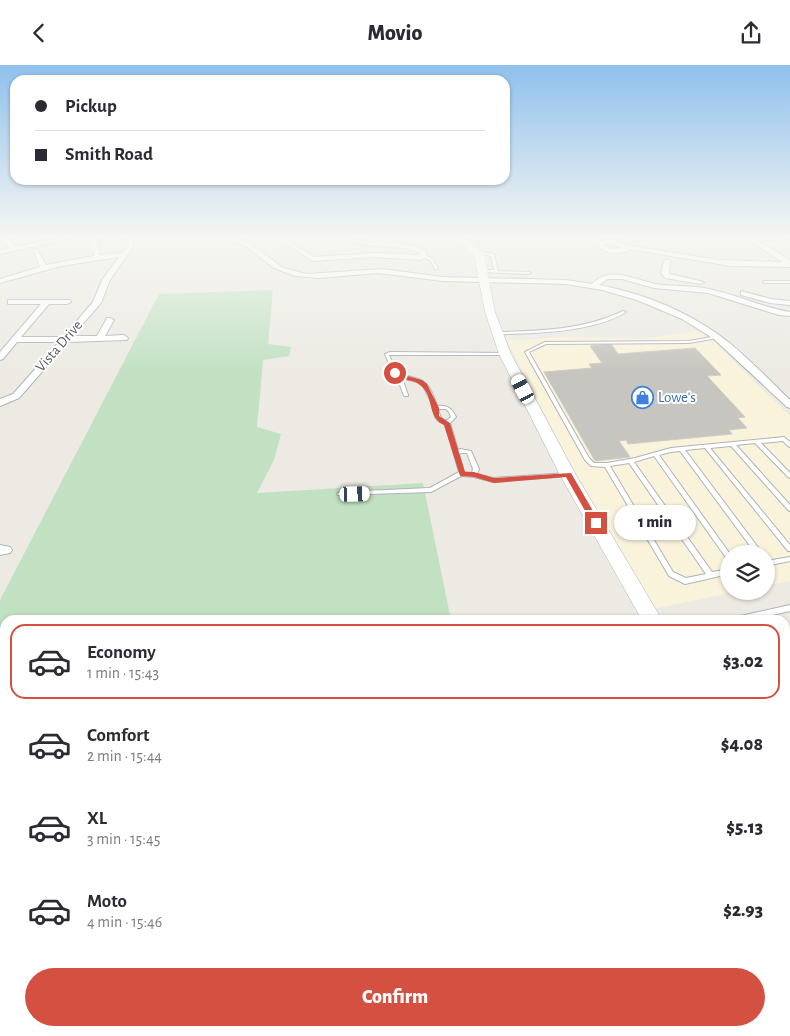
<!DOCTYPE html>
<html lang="en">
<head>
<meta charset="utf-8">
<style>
	body { margin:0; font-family:"Alegreya Sans",sans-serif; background:#f2f2f3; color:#2b2b33; height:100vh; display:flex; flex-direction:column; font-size:19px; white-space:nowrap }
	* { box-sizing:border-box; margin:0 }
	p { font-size:16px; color:#7c7c81 }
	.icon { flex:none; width:28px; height:28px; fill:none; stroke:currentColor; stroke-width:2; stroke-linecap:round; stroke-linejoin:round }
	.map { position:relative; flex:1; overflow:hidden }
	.details { position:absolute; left:0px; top:550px; width:790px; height:421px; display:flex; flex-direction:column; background:#fff; border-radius:15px 15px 0 0; box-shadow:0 1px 4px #0004 }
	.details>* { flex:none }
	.banner { position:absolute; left:10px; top:10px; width:500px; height:110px; border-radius:15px; box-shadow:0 1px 4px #0004; display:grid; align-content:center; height:110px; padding:0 25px; background:#fff }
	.tools { position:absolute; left:720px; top:480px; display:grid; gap:10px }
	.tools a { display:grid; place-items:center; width:55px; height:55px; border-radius:50%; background:#fff; box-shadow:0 1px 4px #0004; font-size:25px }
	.end { position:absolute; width:22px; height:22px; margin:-11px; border:6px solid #d45041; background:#fff; box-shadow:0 0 0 2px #fff }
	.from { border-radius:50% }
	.bubble { position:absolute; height:35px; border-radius:18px; background:#fff; box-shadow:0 1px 4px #0004; font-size:16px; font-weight:800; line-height:35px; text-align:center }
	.car { position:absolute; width:15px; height:30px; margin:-15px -8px; border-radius:6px; box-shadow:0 0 4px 1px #0007; background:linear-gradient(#fff 24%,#345 0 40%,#fff 0 76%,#345 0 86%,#fff 0) }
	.banner b { display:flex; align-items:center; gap:18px; height:48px; font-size:19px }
	.banner b+b { border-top:1px solid #e1e1e2 }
	.banner i { width:12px; height:12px; background:#2b2b33 }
	ul { padding:9px 0 0; list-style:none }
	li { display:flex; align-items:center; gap:15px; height:75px; margin:0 10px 8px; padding:0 15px; border:2px solid transparent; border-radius:15px }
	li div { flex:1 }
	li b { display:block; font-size:19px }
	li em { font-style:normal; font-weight:800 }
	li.active { border-color:#d45041 }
	li>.icon { width:45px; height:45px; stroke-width:1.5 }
	.cta { display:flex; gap:10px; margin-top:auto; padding:10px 25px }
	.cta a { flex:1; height:58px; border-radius:30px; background:#d45041; color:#fff; font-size:20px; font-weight:800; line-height:58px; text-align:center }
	header { display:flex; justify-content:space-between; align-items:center; height:65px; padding:0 25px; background:#fff; font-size:22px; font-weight:800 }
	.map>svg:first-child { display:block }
	.commercial { fill:#f9f3db }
	.green { fill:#c2e1c3 }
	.building { fill:#c7c5c0; stroke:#d0ccc2 }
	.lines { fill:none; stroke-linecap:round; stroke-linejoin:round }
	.lane-casing { stroke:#b0b3b7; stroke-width:2 }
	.street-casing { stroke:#b0b3b7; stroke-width:2 }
	.secondary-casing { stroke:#afb2b6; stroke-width:1 }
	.lane { fill:#fff; fill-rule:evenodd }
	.street { fill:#fff; fill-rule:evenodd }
	.secondary { fill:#fff; fill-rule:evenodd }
	.route { fill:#d45041 }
	.labels { text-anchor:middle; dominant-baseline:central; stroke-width:4; stroke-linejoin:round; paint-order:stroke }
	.far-street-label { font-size:15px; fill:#5b5e62; stroke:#fff }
	.far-shop-label { font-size:15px; fill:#366cbe; stroke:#fff; text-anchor:start }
</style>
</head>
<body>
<header><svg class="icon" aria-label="back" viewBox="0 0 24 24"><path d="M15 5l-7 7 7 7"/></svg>Movio<svg class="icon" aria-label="share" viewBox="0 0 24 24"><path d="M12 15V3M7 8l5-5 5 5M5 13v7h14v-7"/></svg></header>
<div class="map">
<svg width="790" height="971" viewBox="0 0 790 971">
	<rect width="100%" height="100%" fill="#eceae3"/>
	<path class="commercial" d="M699,266L715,278L790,351V516L766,521V489H729V526H739L653,544L581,419L507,276L561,272L641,274Z"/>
	<path class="green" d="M273,225L268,279L291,282L289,291L263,295L257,362L281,369L274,395L257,428L423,418L451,555H5V835H0V535L159,229Z"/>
	<path class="building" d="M611,279L618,289L695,283L721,310L707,311L745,352L738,353L747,363L729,365L732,369L628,379L626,375L619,376L630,392L595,396L544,307L592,303L589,299L602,298L590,281Z
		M790,579V640L785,633V581Z"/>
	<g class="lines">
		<defs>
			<path id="lane" d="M477,186L494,189L498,206L529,207L531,208L529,209L481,207V205H494L491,191L477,188Z
				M423,190L432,193L438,203L437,204H435L430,195L423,192Z
				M765,216H790V218H764L763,217Z
				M623,246L626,247C595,267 534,269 497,269L495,268L497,267C539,266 584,265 623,246Z
				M717,271H718V273L689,278L546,279L529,287L589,393L594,398H607L635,393L671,383L784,372L790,377V382L788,381L783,376L761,378L790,408V413L788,412L755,378L736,380L790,440V446L788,445L731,381L710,383L790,480V486H788L705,383L685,385L763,489H756L680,386L671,387L659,390L730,489H729V494H727L654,391L634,397L712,507L729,504V509L685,519L669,511L605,402L591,401L585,395L525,287L545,277L689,276ZM629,398L706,509L686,513L673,507L610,401Z
				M390,287L507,288V290H389L398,309C403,311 409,311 415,313C429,316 433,329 437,341C447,340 452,343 456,352L450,358L458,385L460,384L471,386L479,404L477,409L493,413L568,408L570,409L571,410L570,411L493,417L474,412L461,411L431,427L338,430L337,429L338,428L340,427L430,423L459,407L445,359L438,356L435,352L431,337L423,321L417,317L402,313L408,330V331H404L397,312L394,310L385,289ZM438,344H446L449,347L451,352L446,356C440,353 440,351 438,344ZM461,388H467L473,404L472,408L464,407L459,390Z
				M790,492V496L766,501V496Z
				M790,540V546L749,555H733L734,553L736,552Z
				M785,684C790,687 790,693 790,699C783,696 785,690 785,684Z"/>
			<path id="street" d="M0,170L11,176L15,182L75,170H87L0,189V185L9,183L6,178L0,175Z
				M127,170H133V182L110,215L101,238L72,271H97L107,253H110L114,255L105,271L124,270L128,273L127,275L68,277L19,333L0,341V334L13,329L59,277H17L3,294L0,295V287L41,239H8V235H70L71,237L67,239H49L21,272H63L93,237L102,215L119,192L61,201L0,218V214L40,202L33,184H37L46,200L94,191L90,173L93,171L96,173L100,190L122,188L127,182Z
				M214,170H225L248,177L283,203L307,209L382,204L443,212L566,215L592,219C611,200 633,215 656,219C674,222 692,220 709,224C737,230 762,242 790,247V251L779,250L708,228L654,223L622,214H608L599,220C641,228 684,245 719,270C743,287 768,314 790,335V343L787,342L714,274L682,254L637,235L602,225L566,219L443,216L378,208L320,213L295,211L274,203L247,182Z
				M272,170H279L314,192L373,188L420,190V188C393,176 355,187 335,170C344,170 350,174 358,175C382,179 403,175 425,186L427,191L421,195L373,192L313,196Z
				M689,170H712L691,173Z
				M741,170L752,172L790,170V174L758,176L779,188L790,196V202L731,201L629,184L626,187C615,189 605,189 597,180L602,176L612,174L632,181L719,195L782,197ZM608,178L623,183L611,184L604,180Z
				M667,194L670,196L669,208L670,209L704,217L700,219L665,213L661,208L664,196Z
				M741,226L771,234L790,236V240L770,238L741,230Z
				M0,480L10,482L12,485L10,488L0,490Z"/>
			<path id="secondary" d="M441,170H453L471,177L484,189L495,247L511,289L576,410L662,555H642L560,410L499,289L485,247L474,190L465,181Z
				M785,759L790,761V793L785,791Z"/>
		</defs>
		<use href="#lane" class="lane-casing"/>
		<use href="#street" class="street-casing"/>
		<use href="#secondary" class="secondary-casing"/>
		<use href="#lane" class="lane"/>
		<use href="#street" class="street"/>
		<use href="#secondary" class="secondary"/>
	</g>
	<linearGradient id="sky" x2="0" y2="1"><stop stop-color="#8fc0ed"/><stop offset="0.56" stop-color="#f6f6f2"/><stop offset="1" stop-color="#f6f6f2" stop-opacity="0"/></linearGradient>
	<rect width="790" height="306" fill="url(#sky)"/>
	<path class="route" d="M393,307L422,315L427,319L439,343V351L450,358L465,407H474L494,413L571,408L600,458L599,460H593L566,412L494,418L474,412L460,411L444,360C426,351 435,331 420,320C415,315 404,315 397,313Z"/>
	<defs>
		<symbol id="shop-ring" viewBox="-11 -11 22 22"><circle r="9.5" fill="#fff" stroke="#3f7fe0" stroke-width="1.5"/><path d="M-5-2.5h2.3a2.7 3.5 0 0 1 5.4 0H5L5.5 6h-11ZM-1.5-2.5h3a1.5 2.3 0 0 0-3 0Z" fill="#3f7fe0"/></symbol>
	</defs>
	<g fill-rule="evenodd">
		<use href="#shop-ring" x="630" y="320" width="25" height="25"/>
	</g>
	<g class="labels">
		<g class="far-street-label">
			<text transform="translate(59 281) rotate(-49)">Vista Drive</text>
		</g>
		<g class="far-shop-label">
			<text x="658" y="332">Lowe's</text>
		</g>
	</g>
</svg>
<div class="tools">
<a><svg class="icon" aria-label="layers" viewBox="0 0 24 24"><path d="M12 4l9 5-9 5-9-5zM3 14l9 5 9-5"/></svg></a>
</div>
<i class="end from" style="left:395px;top:308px"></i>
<i class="end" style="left:596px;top:458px"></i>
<div class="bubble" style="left:614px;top:440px;width:82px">1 min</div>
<i class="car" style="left:523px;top:324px;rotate:332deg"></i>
<i class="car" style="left:355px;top:429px;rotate:88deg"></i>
<div class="banner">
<b><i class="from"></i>Pickup</b>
<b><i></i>Smith Road</b>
</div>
<section class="details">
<ul>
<li class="active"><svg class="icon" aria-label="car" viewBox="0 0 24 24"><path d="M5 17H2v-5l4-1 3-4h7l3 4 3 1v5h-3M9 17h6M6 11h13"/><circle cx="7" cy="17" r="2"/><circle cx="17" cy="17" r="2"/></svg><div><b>Economy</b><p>1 min · 15:43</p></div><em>$3.02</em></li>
<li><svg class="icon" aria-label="car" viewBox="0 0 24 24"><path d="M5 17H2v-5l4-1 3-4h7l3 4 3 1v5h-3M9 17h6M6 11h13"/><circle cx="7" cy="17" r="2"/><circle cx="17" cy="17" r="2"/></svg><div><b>Comfort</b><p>2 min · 15:44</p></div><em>$4.08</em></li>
<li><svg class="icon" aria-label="car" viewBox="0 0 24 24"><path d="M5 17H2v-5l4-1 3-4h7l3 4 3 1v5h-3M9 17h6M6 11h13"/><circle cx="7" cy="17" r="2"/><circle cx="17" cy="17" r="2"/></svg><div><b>XL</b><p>3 min · 15:45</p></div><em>$5.13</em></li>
<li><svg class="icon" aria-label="car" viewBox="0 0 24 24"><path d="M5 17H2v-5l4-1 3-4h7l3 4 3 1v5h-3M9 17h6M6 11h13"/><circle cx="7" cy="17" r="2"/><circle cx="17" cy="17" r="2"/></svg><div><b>Moto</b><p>4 min · 15:46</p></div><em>$2.93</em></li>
</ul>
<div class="cta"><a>Confirm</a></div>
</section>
</div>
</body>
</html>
